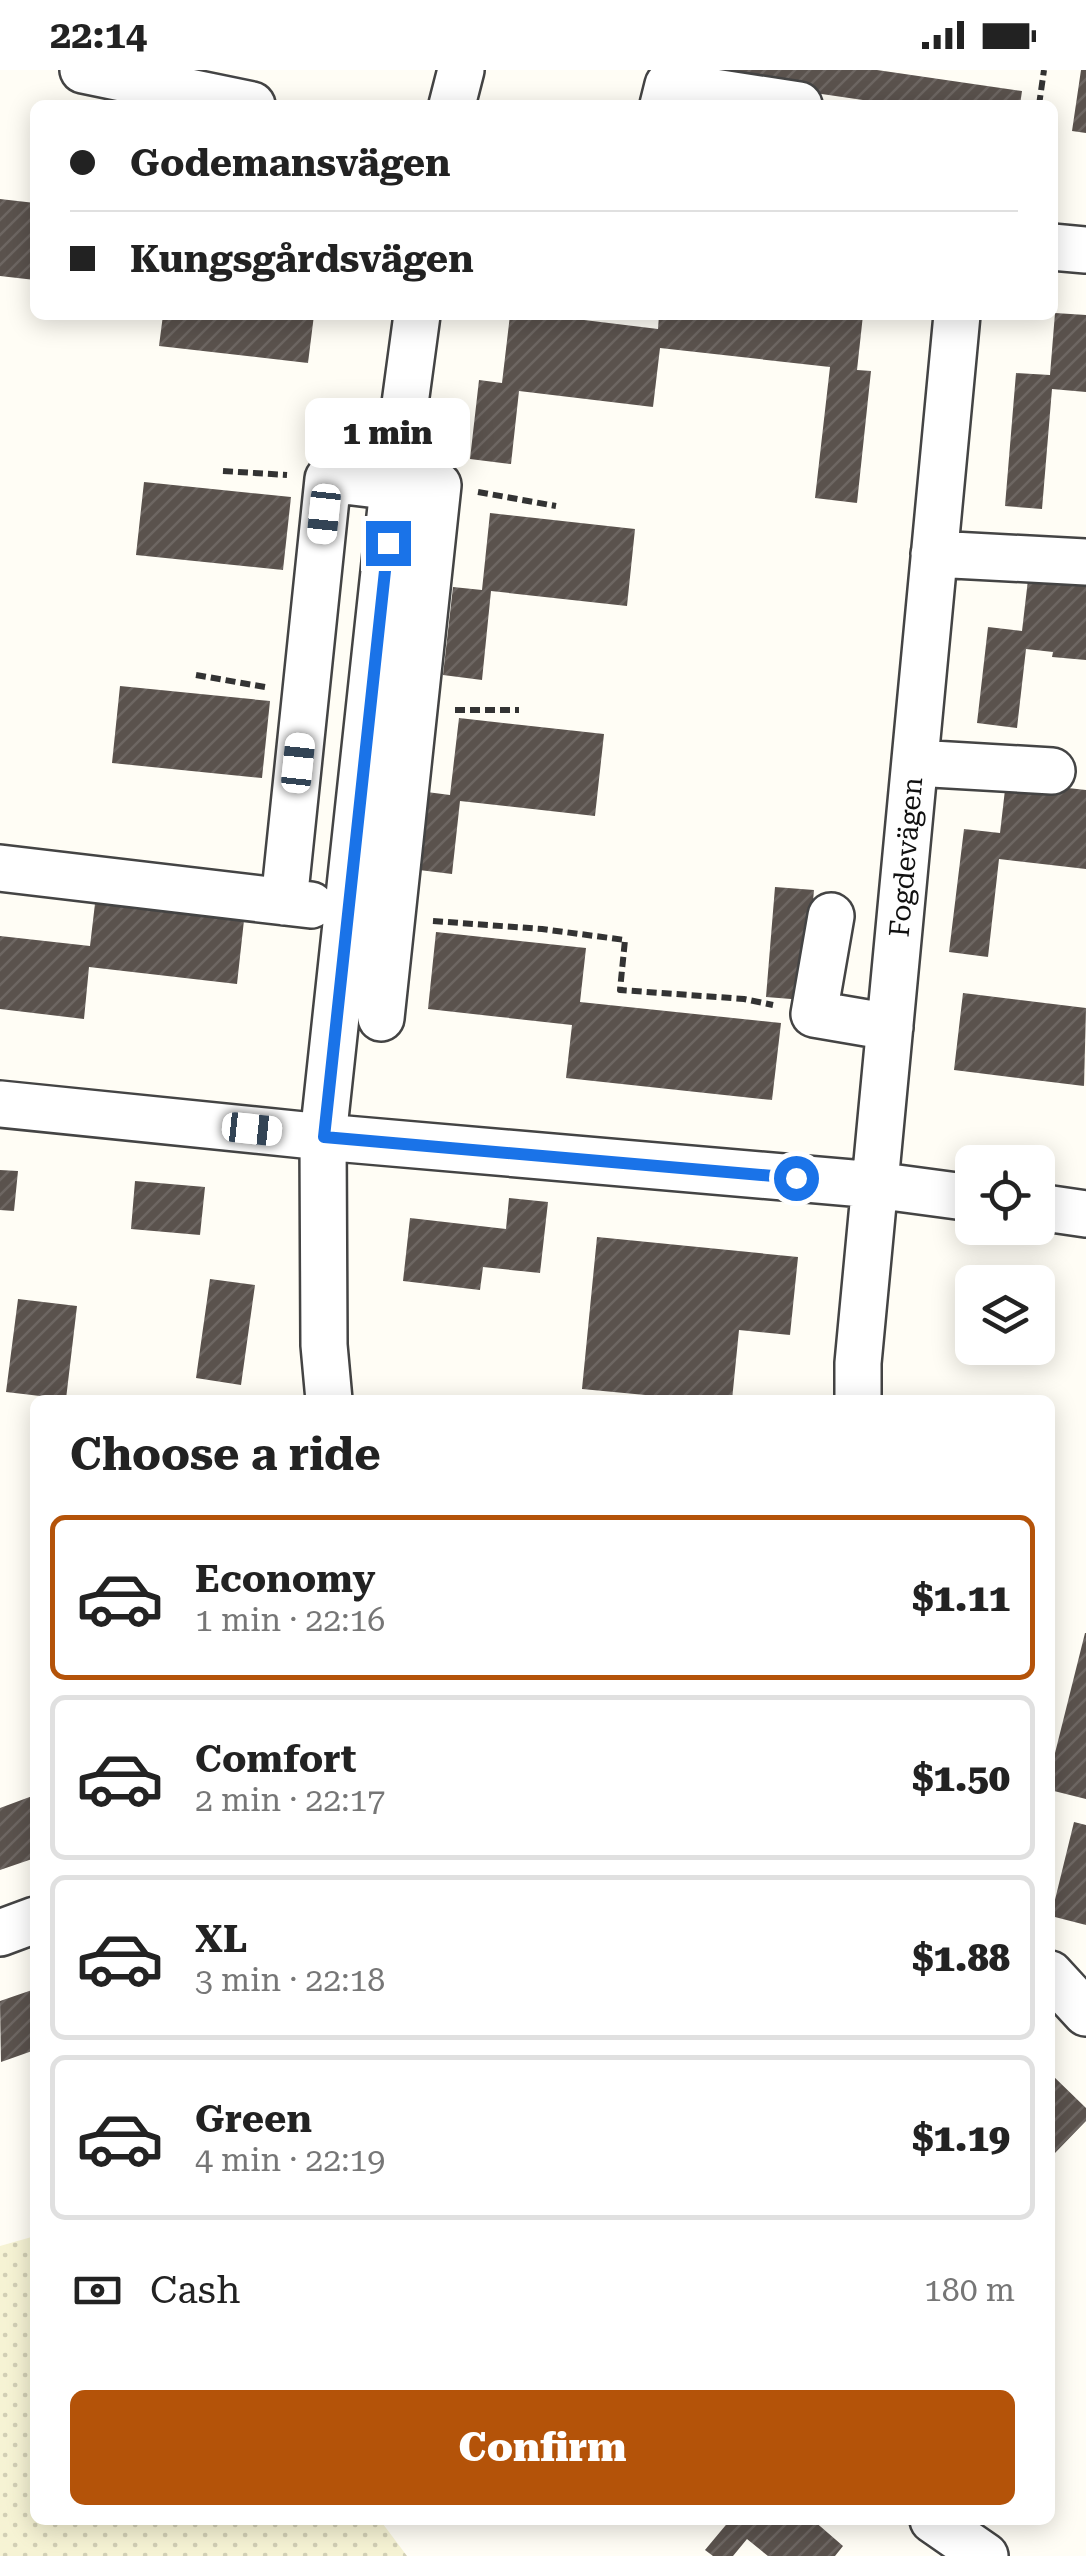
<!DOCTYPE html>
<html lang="en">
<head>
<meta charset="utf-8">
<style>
	body { margin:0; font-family:"Roboto Serif",serif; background:#f6f6f6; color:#222; height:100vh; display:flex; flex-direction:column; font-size:38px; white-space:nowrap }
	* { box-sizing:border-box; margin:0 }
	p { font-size:32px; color:#767676 }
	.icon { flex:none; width:55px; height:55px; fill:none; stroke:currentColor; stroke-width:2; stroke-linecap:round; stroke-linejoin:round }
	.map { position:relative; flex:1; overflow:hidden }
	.panel { position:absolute; left:30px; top:1325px; width:1025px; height:1130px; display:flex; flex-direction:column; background:#fff; border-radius:15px; box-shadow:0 5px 25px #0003 }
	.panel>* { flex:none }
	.banner { position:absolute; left:30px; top:30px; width:1028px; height:220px; border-radius:15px; box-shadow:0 5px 25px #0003; display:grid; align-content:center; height:220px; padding:0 40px; background:#fff }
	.controls { position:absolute; left:955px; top:1075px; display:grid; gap:20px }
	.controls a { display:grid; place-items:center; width:100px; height:100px; border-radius:15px; background:#fff; box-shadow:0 5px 25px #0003; font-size:50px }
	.end { position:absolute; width:45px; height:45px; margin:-22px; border:12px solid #1a73e8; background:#fff; box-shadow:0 0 0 5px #fff }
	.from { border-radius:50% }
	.bubble { position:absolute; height:70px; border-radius:15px; background:#fff; box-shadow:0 5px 25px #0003; font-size:32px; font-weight:800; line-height:70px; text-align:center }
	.car { position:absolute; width:30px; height:60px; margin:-30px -15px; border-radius:12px; box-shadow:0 0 8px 2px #0007; background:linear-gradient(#fff 24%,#345 0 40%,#fff 0 76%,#345 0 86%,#fff 0) }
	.banner b { display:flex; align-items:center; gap:35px; height:95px; font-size:38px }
	.banner b+b { border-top:2px solid #e0e0e0 }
	.banner i { width:25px; height:25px; background:#222 }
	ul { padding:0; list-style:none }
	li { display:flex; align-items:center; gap:30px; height:165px; margin:0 20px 15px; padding:0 20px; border:5px solid #e0e0e0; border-radius:15px }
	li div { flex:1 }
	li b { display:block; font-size:38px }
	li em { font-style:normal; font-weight:800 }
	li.current { border-color:#b45309 }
	li>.icon { width:90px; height:90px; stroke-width:1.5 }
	h2 { padding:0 40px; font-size:45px; line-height:120px }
	.pay { display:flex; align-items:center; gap:25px; height:110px; padding:0 40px; font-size:38px }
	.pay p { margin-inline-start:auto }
	.action { display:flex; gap:20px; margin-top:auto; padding:20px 40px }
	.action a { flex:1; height:115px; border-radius:15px; background:#b45309; color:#fff; font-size:40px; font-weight:800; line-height:115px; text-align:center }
	.status { display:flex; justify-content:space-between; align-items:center; height:70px; padding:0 50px; background:#fff; direction:ltr }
	.status svg { height:28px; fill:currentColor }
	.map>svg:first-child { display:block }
	.farmland { fill:url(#farmland-dots) }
	.building { fill:url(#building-hatch) }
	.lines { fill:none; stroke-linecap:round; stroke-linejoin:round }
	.minor-casing { stroke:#444; stroke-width:50 }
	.path { stroke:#333; stroke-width:6; stroke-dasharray:10 5; stroke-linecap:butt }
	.minor { stroke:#fff; stroke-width:45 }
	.route { stroke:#1a73e8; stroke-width:12 }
	.labels { text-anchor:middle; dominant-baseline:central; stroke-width:10; stroke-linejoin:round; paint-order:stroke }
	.street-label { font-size:28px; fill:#111; stroke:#fff }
</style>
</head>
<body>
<div class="status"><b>22:14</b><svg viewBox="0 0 49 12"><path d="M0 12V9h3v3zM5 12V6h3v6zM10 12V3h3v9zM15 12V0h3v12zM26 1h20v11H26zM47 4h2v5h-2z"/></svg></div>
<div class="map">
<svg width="1086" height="2486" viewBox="0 0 1086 2486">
	<defs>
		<pattern id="farmland-dots" width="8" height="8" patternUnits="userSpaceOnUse" patternTransform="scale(2.5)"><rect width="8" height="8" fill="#f6f3d4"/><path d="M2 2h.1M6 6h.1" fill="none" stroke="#d2cfb5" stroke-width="1.8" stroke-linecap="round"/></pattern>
		<pattern id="building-hatch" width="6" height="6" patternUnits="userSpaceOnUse" patternTransform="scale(2.5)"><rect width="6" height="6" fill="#5a524d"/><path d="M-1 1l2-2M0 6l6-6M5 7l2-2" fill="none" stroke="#6d6662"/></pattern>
	</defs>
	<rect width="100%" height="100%" fill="#fffdf5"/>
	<path class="farmland" d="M35,2166V2450H380L407,2486H0V2176Z"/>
	<path class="building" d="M699,0H877L1022,21L1020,35H897L699,6Z
		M1081,0H1086V63L1072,61Z
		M0,129L35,133V210L0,206Z
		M1055,243L1086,245V322L1052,319L1042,439L1005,436L1016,303L1050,305Z
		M163,245H314L308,293L159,276Z
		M510,245H543L658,259L659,245H863L857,300L871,301L857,433L815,428L830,297L660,278L653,337L519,321L511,394L470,389L479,310L502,313Z
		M144,412L291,427L283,500L136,485Z
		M490,443L635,459L627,536L491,521L482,610L443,605L453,517L482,520Z
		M1029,501L1086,507V590L1052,587L1053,582L1026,579L1017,658L977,653L988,557L1022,561Z
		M120,616L270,631L262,708L112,693Z
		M459,648L604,664L595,746L460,731L452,804L411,799L419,721L450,725Z
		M1006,711L1086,720V799L999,789L988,887L949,882L964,759L1000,763Z
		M775,817L814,820L804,930L766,927Z
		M96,825L245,841L237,914L89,897L84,949L0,939V866L90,876Z
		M436,862L586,878L580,932L781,953L772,1030L566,1008L572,955L428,939Z
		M963,923L1086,938L1084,1016L954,1000Z
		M0,1100L18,1101L14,1141L0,1140Z
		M135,1111L205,1117L200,1165L131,1159Z
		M509,1128L548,1132L540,1203L483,1197L480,1220L403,1211L410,1148L506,1159Z
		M597,1167L798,1187L790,1265L739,1260L732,1330H698L582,1319Z
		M974,1203L1021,1210L1020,1212H973Z
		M210,1209L255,1215L241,1315L196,1308Z
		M18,1229L77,1236L66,1329L6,1322Z
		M1085,1563H1086V1729L1050,1720V1703Z
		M35,1725V1788L0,1800V1738Z
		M1074,1752L1086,1755V1855L1051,1846Z
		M35,1919V1980L1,1992L0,1931Z
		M1050,2003L1086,2038V2051L1054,2084L1050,2080Z
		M730,2450H813L843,2476L835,2486H768L747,2469L733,2486H713L705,2480Z"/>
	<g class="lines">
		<defs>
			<path id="minor" d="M83,0L252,35
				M452,35L461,0
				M663,35L668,15L799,35
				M1052,177L1086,180
				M934,484L1086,492
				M915,693L1052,701
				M0,798L311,835
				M284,832L328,409L394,417L438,415L381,948
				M831,846L814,944L890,957
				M0,1034L323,1067L875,1115L972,1128
				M1038,1137L1086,1144
				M329,1330L324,1275L323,1067L391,437L417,245
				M858,1330V1293L957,245
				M0,1863L35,1850
				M1050,1904L1086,1943
				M933,2450L985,2486"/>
		</defs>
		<use href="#minor" class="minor-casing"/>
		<path class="path" d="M1039,35L1044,0
			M223,401L287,405
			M478,422L556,436
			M196,605L265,617
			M455,640H519
			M433,851L542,859L625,870L620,920L744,929L773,935"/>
		<use href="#minor" class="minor"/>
	</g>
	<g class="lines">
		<path class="route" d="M388,473L324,1067L796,1108"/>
	</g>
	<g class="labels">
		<g class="street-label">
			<text transform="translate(906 787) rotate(-85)">Fogdevägen</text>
		</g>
	</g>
</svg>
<div class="controls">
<a><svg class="icon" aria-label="locate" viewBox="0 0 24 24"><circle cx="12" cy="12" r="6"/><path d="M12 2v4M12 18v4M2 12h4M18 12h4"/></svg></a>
<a><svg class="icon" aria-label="layers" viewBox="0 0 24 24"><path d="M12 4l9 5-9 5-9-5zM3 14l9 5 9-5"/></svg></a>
</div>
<i class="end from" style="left:796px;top:1108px"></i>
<i class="end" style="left:388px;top:473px"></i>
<div class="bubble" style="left:305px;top:328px;width:165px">1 min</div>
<i class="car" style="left:324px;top:444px;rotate:186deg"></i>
<i class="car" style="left:298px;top:693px;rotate:6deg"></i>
<i class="car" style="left:252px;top:1059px;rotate:96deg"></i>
<div class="banner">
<b><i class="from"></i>Godemansvägen</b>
<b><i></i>Kungsgårdsvägen</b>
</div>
<section class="panel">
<h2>Choose a ride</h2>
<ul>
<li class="current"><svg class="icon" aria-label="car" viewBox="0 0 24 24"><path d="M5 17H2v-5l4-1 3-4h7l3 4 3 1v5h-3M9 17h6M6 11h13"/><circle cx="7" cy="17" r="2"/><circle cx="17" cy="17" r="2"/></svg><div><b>Economy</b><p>1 min · 22:16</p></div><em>$1.11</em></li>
<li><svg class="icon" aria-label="car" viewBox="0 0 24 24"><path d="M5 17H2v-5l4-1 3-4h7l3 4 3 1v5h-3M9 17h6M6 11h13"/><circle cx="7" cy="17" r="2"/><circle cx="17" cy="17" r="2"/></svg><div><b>Comfort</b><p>2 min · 22:17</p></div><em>$1.50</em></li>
<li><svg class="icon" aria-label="car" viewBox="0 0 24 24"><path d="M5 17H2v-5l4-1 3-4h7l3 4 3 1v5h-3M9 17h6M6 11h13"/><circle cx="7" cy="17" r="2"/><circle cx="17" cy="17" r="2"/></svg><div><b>XL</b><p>3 min · 22:18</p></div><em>$1.88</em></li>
<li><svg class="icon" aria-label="car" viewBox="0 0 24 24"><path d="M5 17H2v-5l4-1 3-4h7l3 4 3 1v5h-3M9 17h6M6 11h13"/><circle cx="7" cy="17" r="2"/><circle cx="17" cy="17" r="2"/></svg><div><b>Green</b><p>4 min · 22:19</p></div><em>$1.19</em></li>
</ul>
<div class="pay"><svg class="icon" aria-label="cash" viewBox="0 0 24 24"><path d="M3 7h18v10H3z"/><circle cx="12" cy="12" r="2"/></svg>Cash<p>180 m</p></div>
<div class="action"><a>Confirm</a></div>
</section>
</div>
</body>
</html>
